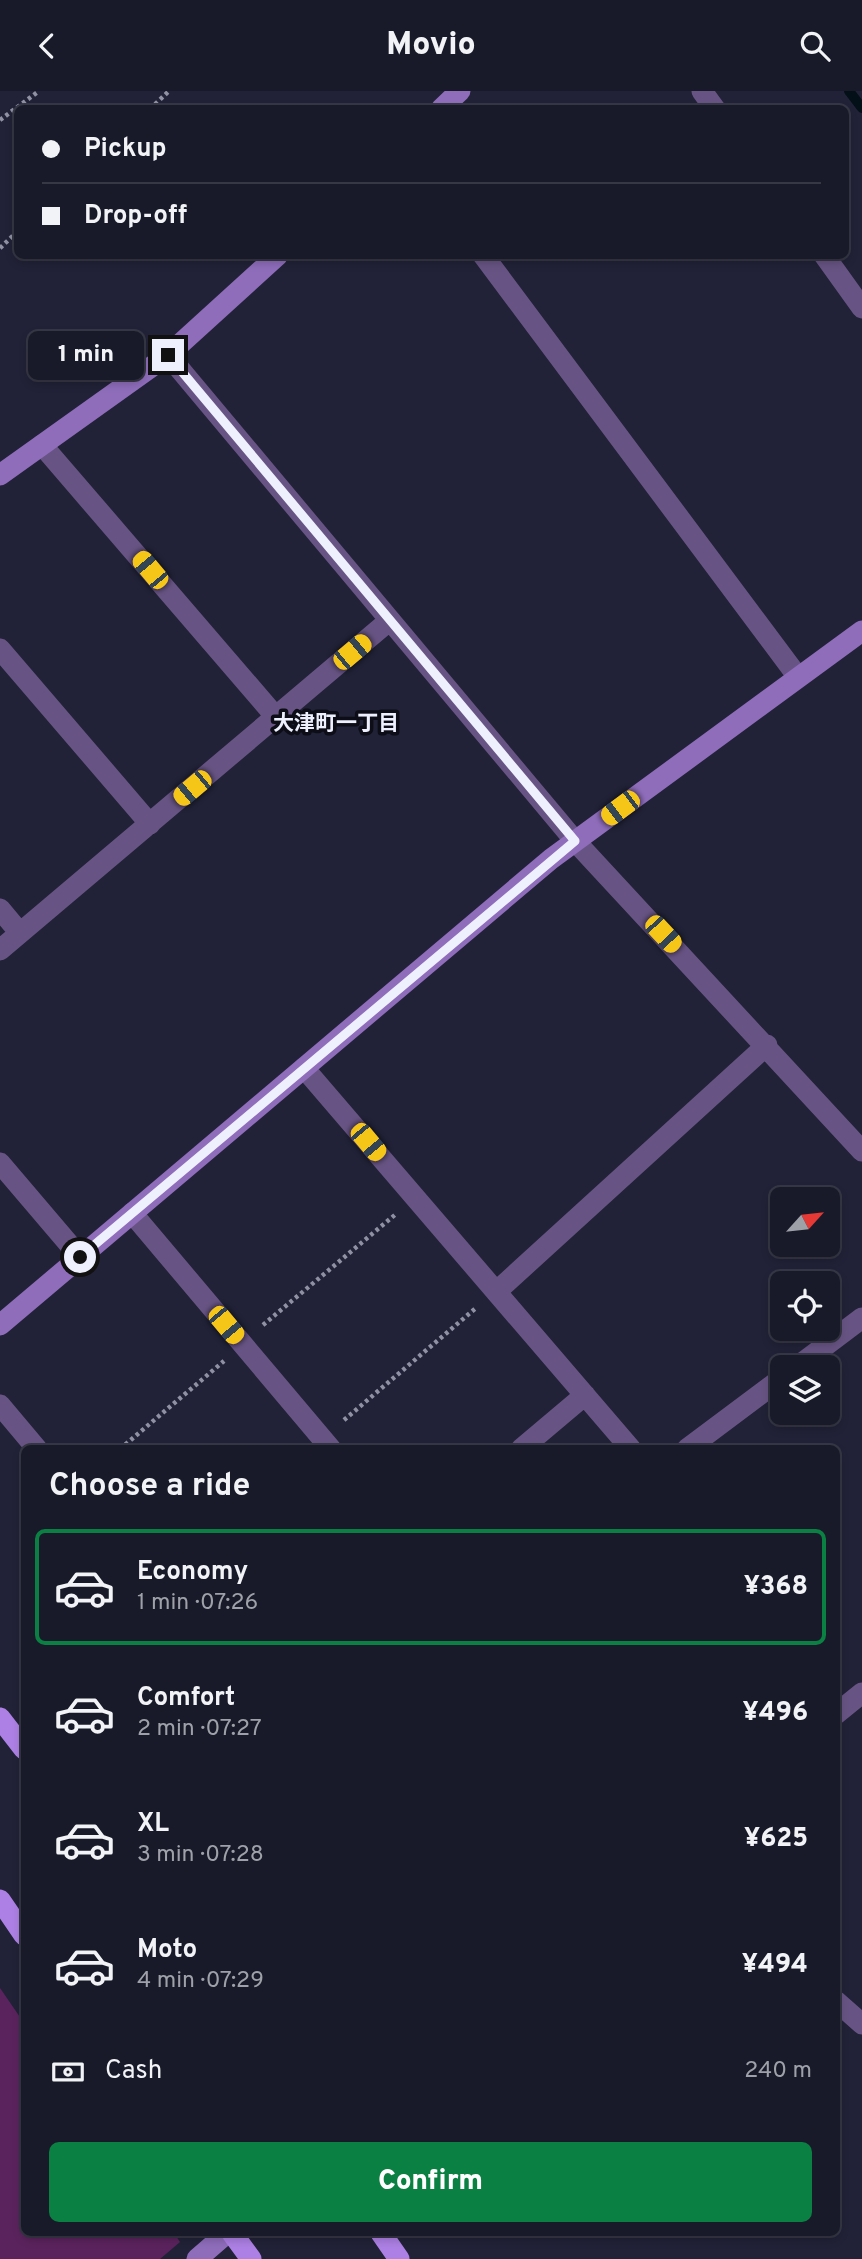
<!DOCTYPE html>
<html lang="en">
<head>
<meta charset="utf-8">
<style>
	body { margin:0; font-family:Overpass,"Noto Sans JP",sans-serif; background:#222331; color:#f1f3f6; height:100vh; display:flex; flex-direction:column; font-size:26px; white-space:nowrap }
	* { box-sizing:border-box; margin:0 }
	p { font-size:23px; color:#9fa1a8 }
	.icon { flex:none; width:38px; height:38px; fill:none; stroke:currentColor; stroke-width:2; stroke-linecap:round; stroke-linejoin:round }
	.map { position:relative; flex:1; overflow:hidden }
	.side { position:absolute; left:21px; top:1354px; width:819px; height:791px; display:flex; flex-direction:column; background:#191a29; border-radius:10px; box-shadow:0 4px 10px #0003,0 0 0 2px #373846 }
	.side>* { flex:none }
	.banner { position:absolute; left:14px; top:14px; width:835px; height:154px; border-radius:10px; box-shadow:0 4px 10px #0003,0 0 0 2px #373846; display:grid; align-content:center; height:154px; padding:0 28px; background:#191a29 }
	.needle { width:46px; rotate:63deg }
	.buttons { position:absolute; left:770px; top:1096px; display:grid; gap:14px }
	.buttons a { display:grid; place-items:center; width:70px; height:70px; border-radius:10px; background:#191a29; box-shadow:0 4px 10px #0003,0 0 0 2px #373846; font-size:35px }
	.end { position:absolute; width:32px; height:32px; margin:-16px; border:9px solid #eef0fe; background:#111; box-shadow:0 0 0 4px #111 }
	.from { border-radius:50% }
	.bubble { position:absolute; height:49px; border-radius:10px; background:#191a29; box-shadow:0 4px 10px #0003,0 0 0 2px #373846; font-size:23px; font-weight:800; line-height:49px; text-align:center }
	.car { position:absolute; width:21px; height:42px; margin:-21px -10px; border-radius:9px; box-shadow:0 0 5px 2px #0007; background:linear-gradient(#f5c518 24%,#345 0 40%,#f5c518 0 76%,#345 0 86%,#f5c518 0) }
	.banner b { display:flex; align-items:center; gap:24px; height:66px; font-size:26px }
	.banner b+b { border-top:2px solid #373846 }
	.banner i { width:18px; height:18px; background:#f1f3f6 }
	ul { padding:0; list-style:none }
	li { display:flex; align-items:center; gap:21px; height:116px; margin:0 14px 10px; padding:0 14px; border:4px solid transparent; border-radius:10px }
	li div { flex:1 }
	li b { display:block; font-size:26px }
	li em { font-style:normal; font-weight:800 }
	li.active { border-color:#0b8043 }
	li>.icon { width:63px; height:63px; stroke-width:1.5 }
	h2 { padding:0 28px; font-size:32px; line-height:84px }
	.pay { display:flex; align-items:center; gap:18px; height:77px; padding:0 28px; font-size:26px }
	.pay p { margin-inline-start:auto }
	.primary-button { display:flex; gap:14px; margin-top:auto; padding:14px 28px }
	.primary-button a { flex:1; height:80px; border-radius:10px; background:#0b8043; color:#fff; font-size:28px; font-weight:800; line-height:80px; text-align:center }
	header { display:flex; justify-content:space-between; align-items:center; height:91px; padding:0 28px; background:#191a29; font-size:32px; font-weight:800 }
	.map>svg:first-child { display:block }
	.green { fill:#5b235d }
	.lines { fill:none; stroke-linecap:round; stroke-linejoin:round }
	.stream { stroke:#041017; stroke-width:10 }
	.path { stroke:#9091a3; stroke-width:4.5; stroke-dasharray:3.5 3.5; stroke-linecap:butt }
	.street { stroke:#685484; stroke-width:21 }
	.secondary { stroke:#8f6dbb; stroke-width:21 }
	.primary { stroke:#ad80e5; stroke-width:21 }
	.route { stroke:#eef0fe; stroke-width:9 }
	.labels { text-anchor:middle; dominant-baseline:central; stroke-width:7; stroke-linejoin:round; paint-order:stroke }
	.neighbourhood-label { font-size:21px; font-weight:bold; fill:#eef0fe; stroke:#0c0d16 }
</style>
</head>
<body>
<header><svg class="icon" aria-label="back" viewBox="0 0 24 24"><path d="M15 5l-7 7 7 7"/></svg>Movio<svg class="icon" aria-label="search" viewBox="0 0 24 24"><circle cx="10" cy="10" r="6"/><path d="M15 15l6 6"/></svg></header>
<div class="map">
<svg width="862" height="2168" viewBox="0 0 862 2168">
	<rect width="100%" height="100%" fill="#212237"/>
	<path class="green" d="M0,1897L24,1932V2142H174L180,2151L160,2168H0Z"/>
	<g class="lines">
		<path class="stream" d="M849,0L862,17"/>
		<path class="path" d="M150,18L169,0
			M0,29L39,0
			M0,157L18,140
			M263,1234L396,1123
			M344,1329L476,1217
			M120,1358L224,1270"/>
		<path class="street" d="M702,0L715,18
			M483,164L798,586
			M824,164L862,217
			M168,264L575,750L862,1060
			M42,354L276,626
			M0,558L150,733
			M0,818L20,842
			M0,859L390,529
			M304,977L631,1358
			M0,1072L80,1166
			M132,1122L331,1358
			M496,1201L767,954
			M797,1276L862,1227
			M0,1314L37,1358
			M521,1358L585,1304
			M687,1358L782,1287
			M836,1623L862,1602
			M836,1910L862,1933"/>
		<path class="secondary" d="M441,18L460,0
			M0,384L168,264L278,164
			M0,1234L551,768L862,540
			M197,2168L227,2142"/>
		<path class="primary" d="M0,1627L24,1658
			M0,1809L24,1844
			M232,2142L251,2168
			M381,2142L399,2168"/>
	</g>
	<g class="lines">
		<path class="route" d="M80,1166L575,750L168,264"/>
	</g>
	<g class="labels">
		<g class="neighbourhood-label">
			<text x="336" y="633">大津町一丁目</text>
		</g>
	</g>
</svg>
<div class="buttons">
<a><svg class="needle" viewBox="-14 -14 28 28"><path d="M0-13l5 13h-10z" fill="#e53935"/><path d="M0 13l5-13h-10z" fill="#9fa1a8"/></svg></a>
<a><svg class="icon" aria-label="locate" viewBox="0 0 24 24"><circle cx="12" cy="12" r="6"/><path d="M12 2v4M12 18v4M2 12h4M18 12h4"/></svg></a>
<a><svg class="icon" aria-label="layers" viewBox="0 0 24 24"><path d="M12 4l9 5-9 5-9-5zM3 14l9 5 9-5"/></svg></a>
</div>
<i class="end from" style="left:80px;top:1166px"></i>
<i class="end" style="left:168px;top:264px"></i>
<div class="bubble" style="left:28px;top:240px;width:116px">1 min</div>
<i class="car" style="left:150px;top:479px;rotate:320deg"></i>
<i class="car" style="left:352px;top:561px;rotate:50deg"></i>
<i class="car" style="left:192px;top:697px;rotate:230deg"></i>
<i class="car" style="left:620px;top:717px;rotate:233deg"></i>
<i class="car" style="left:663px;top:843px;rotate:137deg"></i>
<i class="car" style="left:368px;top:1051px;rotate:140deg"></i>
<i class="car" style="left:226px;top:1234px;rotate:140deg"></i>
<div class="banner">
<b><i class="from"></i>Pickup</b>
<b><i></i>Drop-off</b>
</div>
<section class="side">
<h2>Choose a ride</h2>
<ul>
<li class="active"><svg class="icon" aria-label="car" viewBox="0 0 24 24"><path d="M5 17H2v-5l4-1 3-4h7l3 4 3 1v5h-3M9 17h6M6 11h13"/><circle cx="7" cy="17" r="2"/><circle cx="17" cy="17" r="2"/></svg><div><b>Economy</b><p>1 min · 07:26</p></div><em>¥368</em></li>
<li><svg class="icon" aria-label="car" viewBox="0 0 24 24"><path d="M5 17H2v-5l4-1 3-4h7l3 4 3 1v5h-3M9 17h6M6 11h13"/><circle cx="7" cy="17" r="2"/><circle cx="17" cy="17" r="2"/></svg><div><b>Comfort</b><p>2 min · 07:27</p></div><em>¥496</em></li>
<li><svg class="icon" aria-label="car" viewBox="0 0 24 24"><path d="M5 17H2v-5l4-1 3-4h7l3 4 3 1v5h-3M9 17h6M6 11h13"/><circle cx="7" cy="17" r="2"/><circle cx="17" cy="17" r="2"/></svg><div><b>XL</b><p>3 min · 07:28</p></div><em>¥625</em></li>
<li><svg class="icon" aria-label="car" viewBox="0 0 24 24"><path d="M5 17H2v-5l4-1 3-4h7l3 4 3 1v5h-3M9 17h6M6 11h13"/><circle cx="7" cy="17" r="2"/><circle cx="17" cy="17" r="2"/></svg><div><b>Moto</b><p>4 min · 07:29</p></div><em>¥494</em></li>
</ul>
<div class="pay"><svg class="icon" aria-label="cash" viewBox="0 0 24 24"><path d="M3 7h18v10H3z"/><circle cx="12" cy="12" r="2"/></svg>Cash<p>240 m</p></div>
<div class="primary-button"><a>Confirm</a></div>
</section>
</div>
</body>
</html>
